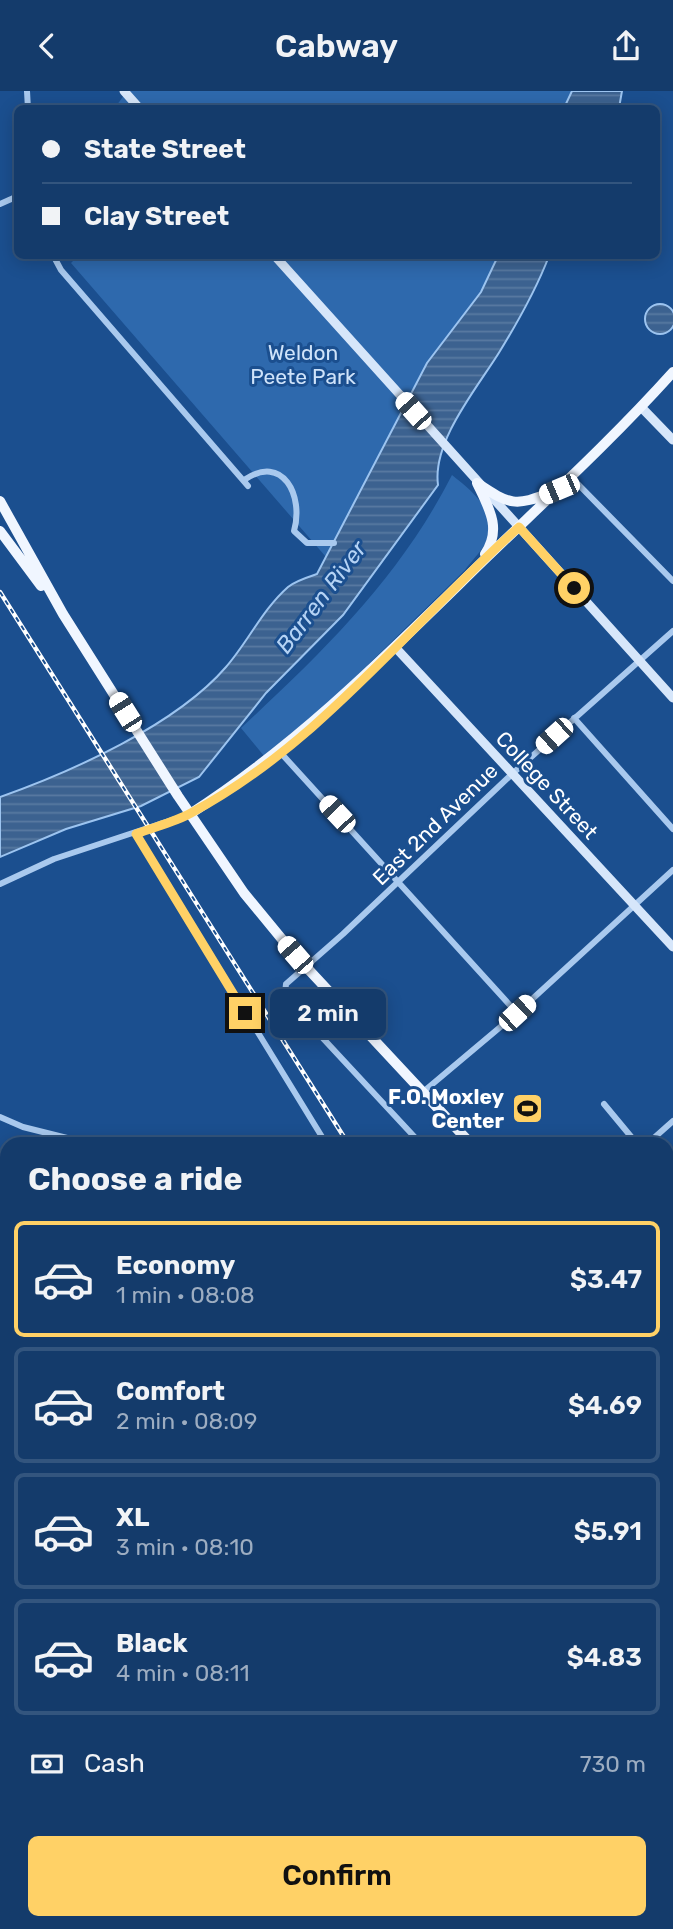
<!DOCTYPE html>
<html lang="en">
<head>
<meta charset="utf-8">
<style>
	body { margin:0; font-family:Rubik,sans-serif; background:#214673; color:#f1f3f6; height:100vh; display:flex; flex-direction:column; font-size:26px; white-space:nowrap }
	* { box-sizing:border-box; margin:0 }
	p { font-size:23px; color:#9dadc1 }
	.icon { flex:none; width:38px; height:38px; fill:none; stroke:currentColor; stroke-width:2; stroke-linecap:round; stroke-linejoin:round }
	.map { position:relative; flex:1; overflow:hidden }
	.sheet { position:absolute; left:0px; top:1046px; width:674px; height:793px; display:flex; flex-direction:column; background:#143b6b; border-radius:21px 21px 0 0; box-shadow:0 4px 18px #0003,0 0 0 2px #33557e }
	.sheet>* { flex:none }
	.banner { position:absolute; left:14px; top:14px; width:646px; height:154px; border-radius:10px; box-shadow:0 4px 18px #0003,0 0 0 2px #33557e; display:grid; align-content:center; height:154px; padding:0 28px; background:#143b6b }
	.end { position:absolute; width:32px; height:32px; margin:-16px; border:9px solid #ffd166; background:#111; box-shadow:0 0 0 4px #111 }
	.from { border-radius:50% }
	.bubble { position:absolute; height:49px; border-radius:10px; background:#143b6b; box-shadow:0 4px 18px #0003,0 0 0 2px #33557e; font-size:23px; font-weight:600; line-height:49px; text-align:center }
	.car { position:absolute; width:21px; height:42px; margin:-21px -10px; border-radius:9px; box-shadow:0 0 5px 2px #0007; background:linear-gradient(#fff 24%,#345 0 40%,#fff 0 76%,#345 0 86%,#fff 0) }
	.banner b { display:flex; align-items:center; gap:24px; height:66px; font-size:26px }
	.banner b+b { border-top:2px solid #33557e }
	.banner i { width:18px; height:18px; background:#f1f3f6 }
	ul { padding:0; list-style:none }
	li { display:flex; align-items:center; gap:21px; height:116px; margin:0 14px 10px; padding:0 14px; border:4px solid #33557e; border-radius:10px }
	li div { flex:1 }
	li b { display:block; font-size:26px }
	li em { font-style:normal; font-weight:600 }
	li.active { border-color:#ffd166 }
	li>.icon { width:63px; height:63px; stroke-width:1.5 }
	h2 { padding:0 28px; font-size:32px; line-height:84px }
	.pay { display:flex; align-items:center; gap:18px; height:77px; padding:0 28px; font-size:26px }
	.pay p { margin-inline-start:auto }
	.primary-button { display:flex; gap:14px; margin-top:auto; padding:14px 28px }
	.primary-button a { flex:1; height:80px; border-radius:10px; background:#ffd166; color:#111; font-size:28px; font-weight:600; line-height:80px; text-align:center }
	header { display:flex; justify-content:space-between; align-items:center; height:91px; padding:0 28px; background:#143b6b; font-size:32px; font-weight:600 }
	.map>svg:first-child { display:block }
	.green { fill:#2e69ad }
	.water { fill:url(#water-rules); stroke:#9cc4f0; stroke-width:2 }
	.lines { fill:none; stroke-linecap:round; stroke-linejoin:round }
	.street { stroke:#a9c9ee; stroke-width:6 }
	.secondary { stroke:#d6e6fa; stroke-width:9 }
	.primary { stroke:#f0f6ff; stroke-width:10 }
	.rail-casing { stroke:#fff; stroke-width:4.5 }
	.rail { stroke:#1b4f8f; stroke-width:2; stroke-dasharray:5; stroke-linecap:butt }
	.route { stroke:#ffd166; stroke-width:9 }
	.labels { text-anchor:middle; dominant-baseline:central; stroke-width:6; stroke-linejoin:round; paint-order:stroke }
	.park-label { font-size:21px; fill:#cfe3fa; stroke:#1b4f8f }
	.street-label { font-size:21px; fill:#fff; stroke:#1b4f8f }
	.poi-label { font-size:21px; font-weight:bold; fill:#fff; stroke:#1b4f8f; text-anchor:end }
	.water-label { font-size:23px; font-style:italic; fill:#b5d3f5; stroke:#1b4f8f }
</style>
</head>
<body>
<header><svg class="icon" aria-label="back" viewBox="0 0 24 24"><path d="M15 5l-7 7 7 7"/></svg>Cabway<svg class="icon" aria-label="share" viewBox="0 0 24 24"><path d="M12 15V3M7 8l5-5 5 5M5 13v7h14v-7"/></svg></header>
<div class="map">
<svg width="673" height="1838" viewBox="0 0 673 1838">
	<defs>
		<pattern id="water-rules" width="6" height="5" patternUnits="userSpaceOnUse" patternTransform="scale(1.75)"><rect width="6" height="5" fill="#3c6290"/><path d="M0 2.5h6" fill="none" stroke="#597aa1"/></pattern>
	</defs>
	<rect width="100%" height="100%" fill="#1b4f8f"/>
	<path class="green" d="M127,0H572L564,18H114Z
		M79,164L498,165L481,201L427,272L326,466L71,172Z
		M452,384C468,397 495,417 490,442C488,454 472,469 465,479L336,605L264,665L241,637C324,560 400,486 452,384Z
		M667,1087L673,1094V1338L667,1331Z"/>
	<path class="water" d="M572,0H622L619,17H564Z
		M498,165H549C536,199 519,229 500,260C478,296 432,350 438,394L343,524L266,602L199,686L141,715L66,738L0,766V706C71,681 176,634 226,576C248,551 262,519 288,496C295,490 308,486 317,483L427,272L481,201Z
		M645 228a15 15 0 1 1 30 0a15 15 0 1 1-30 0Z"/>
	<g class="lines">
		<path class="street" d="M27,0L28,18
			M0,113L18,105
			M53,164L61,179L248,395
			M571,386L673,490
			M244,389C283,362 304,405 294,440L307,452H334
			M574,627L673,738
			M280,661L517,922
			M136,743L327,1054
			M0,793L54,768L190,723
			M423,1001L517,922L673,779
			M604,1013L638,1054
			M0,1026L23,1036L67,1047L147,1054
			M422,1054L292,914L285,902L286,893L343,843L512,683L673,540
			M646,1054L673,1030
			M667,1087L673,1094
			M0,1151L7,1153
			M0,1351L7,1352
			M7,1389L1,1475L7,1495
			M0,1595L7,1596
			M0,1813L7,1814
			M313,1834L318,1838
			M7,1838V1832"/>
		<path class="secondary" d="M124,0L140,18
			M274,164L673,607
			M642,317L673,349
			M395,556L673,856
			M0,1744L7,1745
			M667,1787L673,1794
			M489,1832L493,1838"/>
		<path class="primary" d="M477,392C489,417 502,438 485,463
			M477,392C510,414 515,416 552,401
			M0,410L63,523L178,705L244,802L295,864L472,1054
			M0,440L41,495
			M190,723C299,653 388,563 480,473C545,410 612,349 673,281
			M667,1331L673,1339
			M667,1441L673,1436
			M667,1464L673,1459
			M210,1838L214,1832"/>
		<defs>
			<path id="rail" d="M0,501L349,1054
				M667,1556L673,1566"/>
		</defs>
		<use href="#rail" class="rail-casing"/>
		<use href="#rail" class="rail"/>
	</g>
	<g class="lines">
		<path class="route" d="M245,922L136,743C154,736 175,731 191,722C319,654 412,531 519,436L574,497"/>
	</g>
	<defs>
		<symbol id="stadium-square" viewBox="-11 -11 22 22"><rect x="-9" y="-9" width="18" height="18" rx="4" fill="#ffd166" stroke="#1b4f8f"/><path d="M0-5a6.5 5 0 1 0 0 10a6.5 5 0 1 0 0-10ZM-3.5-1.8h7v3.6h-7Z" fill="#111"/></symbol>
	</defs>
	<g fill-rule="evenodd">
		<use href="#stadium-square" x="510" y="1000" width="35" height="35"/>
	</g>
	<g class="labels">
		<g class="park-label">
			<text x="303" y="261">Weldon<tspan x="303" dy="24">Peete Park</tspan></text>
		</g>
		<g class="street-label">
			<text transform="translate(547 694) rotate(47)">College Street</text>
			<text transform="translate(435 733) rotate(-44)">East 2nd Avenue</text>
		</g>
		<g class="poi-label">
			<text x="504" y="1005">F.O. Moxley<tspan x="504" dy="24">Center</tspan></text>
		</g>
		<g class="water-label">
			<text transform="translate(321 506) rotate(-53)">Barren River</text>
		</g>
	</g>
</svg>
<i class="end from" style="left:574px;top:497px"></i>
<i class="end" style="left:245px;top:922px"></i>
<div class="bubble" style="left:270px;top:898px;width:116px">2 min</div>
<i class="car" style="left:413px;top:320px;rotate:318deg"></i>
<i class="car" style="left:559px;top:398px;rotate:247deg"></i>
<i class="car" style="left:125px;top:621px;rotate:328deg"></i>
<i class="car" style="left:554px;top:645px;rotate:228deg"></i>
<i class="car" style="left:337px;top:723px;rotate:317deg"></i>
<i class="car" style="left:295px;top:864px;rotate:319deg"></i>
<i class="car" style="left:517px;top:922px;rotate:47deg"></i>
<div class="banner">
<b><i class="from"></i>State Street</b>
<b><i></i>Clay Street</b>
</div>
<section class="sheet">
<h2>Choose a ride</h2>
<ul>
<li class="active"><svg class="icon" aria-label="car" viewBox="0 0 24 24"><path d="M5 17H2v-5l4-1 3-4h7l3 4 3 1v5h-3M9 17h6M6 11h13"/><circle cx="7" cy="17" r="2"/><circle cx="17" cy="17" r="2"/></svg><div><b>Economy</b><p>1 min · 08:08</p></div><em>$3.47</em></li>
<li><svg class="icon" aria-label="car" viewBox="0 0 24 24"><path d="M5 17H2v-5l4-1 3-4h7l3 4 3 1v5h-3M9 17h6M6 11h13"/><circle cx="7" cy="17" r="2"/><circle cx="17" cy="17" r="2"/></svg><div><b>Comfort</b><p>2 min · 08:09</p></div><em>$4.69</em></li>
<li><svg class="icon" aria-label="car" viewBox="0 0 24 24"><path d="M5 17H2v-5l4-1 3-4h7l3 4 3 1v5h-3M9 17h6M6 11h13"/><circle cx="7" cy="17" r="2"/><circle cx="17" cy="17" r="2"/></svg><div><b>XL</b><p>3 min · 08:10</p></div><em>$5.91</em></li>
<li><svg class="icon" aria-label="car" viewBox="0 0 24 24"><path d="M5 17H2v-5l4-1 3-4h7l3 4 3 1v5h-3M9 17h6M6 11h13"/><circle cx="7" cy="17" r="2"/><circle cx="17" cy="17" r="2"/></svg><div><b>Black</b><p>4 min · 08:11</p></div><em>$4.83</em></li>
</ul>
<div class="pay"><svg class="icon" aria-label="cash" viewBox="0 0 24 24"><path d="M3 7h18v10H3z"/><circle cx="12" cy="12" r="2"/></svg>Cash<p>730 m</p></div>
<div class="primary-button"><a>Confirm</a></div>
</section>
</div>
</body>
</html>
